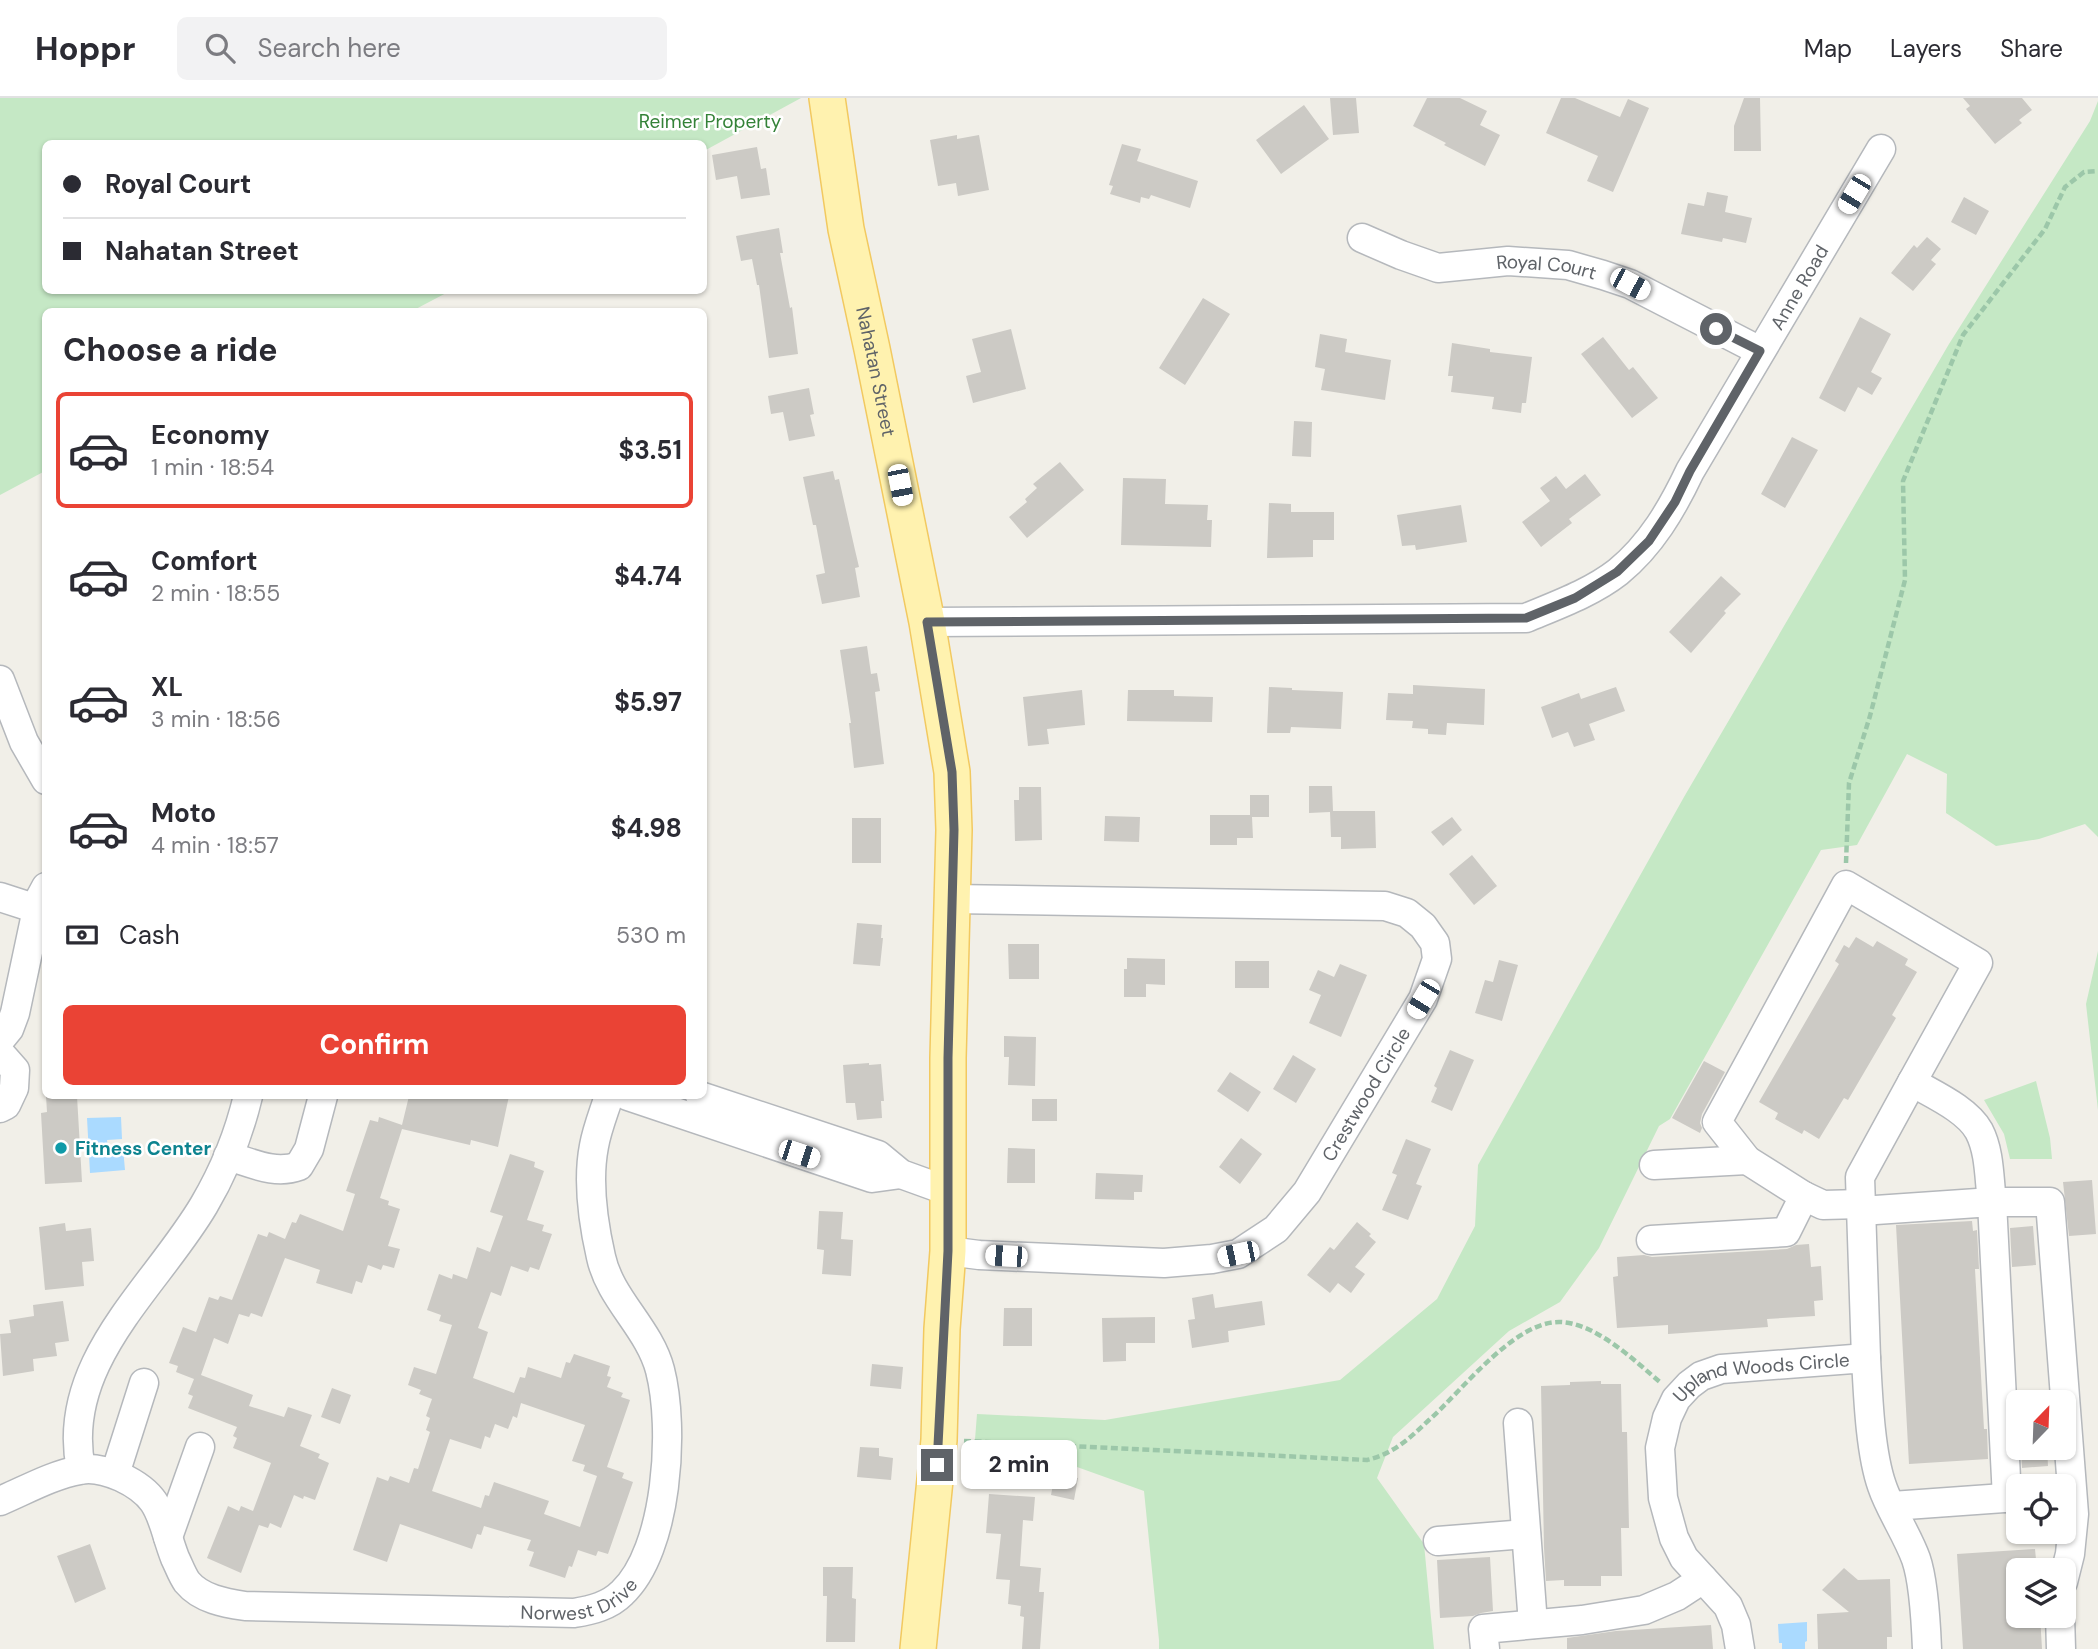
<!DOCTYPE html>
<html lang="en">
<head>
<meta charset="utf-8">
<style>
	body { margin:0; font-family:"DM Sans",sans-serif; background:#f2f2f3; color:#2b2b33; height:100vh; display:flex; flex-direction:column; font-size:26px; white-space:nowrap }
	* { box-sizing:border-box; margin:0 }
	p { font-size:23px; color:#7c7c81 }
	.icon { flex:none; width:38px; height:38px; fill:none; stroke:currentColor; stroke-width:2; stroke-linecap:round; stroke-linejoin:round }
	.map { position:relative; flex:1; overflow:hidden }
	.sheet { position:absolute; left:42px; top:210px; width:665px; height:791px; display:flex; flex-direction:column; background:#fff; border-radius:10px; box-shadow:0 2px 5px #0004 }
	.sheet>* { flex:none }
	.hud { position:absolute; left:42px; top:42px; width:665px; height:154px; border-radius:10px; box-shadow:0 2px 5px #0004; display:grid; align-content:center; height:154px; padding:0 21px; background:#fff }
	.needle { width:46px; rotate:23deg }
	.controls { position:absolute; left:2006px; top:1292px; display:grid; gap:14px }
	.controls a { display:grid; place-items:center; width:70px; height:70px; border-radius:10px; background:#fff; box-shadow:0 2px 5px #0004; font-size:35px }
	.end { position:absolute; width:32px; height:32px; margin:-16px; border:9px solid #5f6368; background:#fff; box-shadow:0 0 0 4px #fff }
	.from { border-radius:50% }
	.bubble { position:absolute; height:49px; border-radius:10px; background:#fff; box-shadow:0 2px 5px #0004; font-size:23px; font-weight:700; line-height:49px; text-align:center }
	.car { position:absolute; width:21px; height:42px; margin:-21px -10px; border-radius:9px; box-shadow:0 0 5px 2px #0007; background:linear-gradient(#fff 24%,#345 0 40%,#fff 0 76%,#345 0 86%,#fff 0) }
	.hud b { display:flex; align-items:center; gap:24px; height:66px; font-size:26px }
	.hud b+b { border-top:2px solid #e1e1e2 }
	.hud i { width:18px; height:18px; background:#2b2b33 }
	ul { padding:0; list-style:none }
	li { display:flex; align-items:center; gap:21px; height:116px; margin:0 14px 10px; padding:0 7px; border:4px solid transparent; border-radius:10px }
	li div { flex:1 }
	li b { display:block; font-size:26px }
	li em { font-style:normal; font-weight:700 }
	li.current { border-color:#ea4335 }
	li>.icon { width:63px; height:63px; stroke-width:1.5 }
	h2 { padding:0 21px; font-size:32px; line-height:84px }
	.pay { display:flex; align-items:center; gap:18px; height:77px; padding:0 21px; font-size:26px }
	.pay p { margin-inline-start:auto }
	.primary-button { display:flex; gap:14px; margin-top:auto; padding:14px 21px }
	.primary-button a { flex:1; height:80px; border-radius:10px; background:#ea4335; color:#fff; font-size:28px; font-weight:700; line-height:80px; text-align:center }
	header { display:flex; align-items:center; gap:42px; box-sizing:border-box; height:98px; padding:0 35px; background:#fff; border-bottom:2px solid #e1e1e2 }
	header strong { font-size:33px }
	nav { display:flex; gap:38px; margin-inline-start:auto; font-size:24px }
	.search { width:490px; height:63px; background:#f2f2f3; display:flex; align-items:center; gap:18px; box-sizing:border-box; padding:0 24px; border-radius:10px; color:#7c7c81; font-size:26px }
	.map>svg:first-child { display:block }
	.green { fill:#c5e8c5 }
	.water { fill:#aadaff }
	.building { fill:#cccac5; fill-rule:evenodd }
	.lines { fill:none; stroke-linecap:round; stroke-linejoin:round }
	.minor-casing { stroke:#b5b8bc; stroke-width:31 }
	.major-casing { stroke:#f2c960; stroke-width:38 }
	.path { stroke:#9cc7a9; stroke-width:4.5; stroke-dasharray:7 3.5; stroke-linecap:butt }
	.minor { stroke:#fff; stroke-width:28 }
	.major { stroke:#fff2af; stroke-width:35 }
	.route { stroke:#5f6368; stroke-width:9 }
	.culture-dot { fill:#0f9aa8; stroke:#fff; stroke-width:2.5 }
	.labels { text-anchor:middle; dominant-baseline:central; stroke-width:5; stroke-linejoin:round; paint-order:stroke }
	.park-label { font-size:19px; fill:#348238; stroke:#fff }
	.street-label { font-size:19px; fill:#5f6368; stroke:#fff }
	.culture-label { font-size:19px; font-weight:bold; fill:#0d838f; stroke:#fff; text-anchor:start }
</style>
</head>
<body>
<header>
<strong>Hoppr</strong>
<div class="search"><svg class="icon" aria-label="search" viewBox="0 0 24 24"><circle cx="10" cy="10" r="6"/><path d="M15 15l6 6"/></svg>Search here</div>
<nav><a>Map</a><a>Layers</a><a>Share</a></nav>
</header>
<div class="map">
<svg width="2098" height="1551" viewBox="0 0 2098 1551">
	<rect width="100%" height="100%" fill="#f1efe8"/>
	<path class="green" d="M0,0H801L704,53V46H46V192L450,193L412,213L46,214L45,373L0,397Z
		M2098,3V739L2085,726L2039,741L1996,748L1946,715L1947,676L1907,656L1857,747L1821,752L1670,1021L1659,1028L1599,1150L1560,1204L1509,1233L1393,1339L1377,1380L1424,1446L1434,1551H1159V1542L1144,1393L1077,1369L973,1367L977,1316L1105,1322L1340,1282L1437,1201L1475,1128L1478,1067L1684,699L1949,246L2090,23Z
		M2098,853V1012L2086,906Z
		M2036,983L2050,1040L2052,1061H2010L2004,1036L1984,1002Z"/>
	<path class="water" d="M121,1019L122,1041L107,1042L108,1051L123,1050L125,1072L90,1075L87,1020Z
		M1807,1524V1543L1805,1544V1551H1782V1545H1779L1778,1526Z"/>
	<path class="building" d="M1330,0H1356L1359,35L1333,37Z
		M1427,0H1460L1487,13L1480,27L1500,37L1485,68L1444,47L1446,45L1413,28Z
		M1561,0H1575L1620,19L1628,1L1649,10L1613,94L1587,83L1598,58L1546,35Z
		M1744,0H1760L1761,53H1734V28Z
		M1963,0H2022L2032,12L2019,22L2022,25L1995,46L1966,11L1970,8Z
		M1304,7L1329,41L1281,76L1256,42Z
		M957,37V41L979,37L989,92L958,98L956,85L938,88L930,42Z
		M1122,46L1141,51L1137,63L1198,83L1190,110L1151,97L1149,101L1141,99L1140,105L1110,96L1113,88L1109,87Z
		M757,49L761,71L766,70L770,97L741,101L737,78L716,82L712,57Z
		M1707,94L1728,98L1725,114L1752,120L1746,145L1723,140L1722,144L1681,136L1688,105L1704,108Z
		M1964,99L1989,113L1976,137L1951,124Z
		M779,130L783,155H780L790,210L792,209L798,256L769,260L759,187H757L752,161L741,163L736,138Z
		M1927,139L1941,151L1931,162L1936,166L1913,193L1891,175L1914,147L1917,150Z
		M1203,200L1230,216L1185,287L1159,270Z
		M1860,219L1891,236L1871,274L1882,280L1872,297L1858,289L1845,314L1819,300Z
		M1011,231L1026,291L973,305L966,278L981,274L972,241Z
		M1320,236L1347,241L1345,254L1391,262L1385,302L1321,292L1325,271L1315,269Z
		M1603,239L1629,272L1633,269L1658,300L1632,320L1581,256Z
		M1452,245L1490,251V254L1532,259L1526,305H1522L1521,315L1492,311L1494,299L1451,294L1453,278H1448Z
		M809,290L814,316L810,317L815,338L789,343L783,314L771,316L768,298Z
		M1294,323L1312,324L1311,359L1292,358Z
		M1792,339L1818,352L1785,410L1761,396Z
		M1060,364L1084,392L1027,440L1009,419L1027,404L1025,401L1037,390L1033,386Z
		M833,373L835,382L839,381L855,452L859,469L855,470L860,499L822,506L816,477L825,475L816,427H813L803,379Z
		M1585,376L1601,397L1569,421L1572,425L1541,449L1522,424L1550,403L1540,390L1556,378L1566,391Z
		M1123,380L1166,381L1165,406L1208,407L1207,422H1212L1211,449L1121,447Z
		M1269,405L1291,406V414H1334V442H1313V459L1267,460Z
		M1461,407L1467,444L1416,452L1415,447L1402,448L1397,417Z
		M1721,478L1741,496L1724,513L1726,515L1691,555L1669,534Z
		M867,548L871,576L877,575L880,593L875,594L884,666L854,670L849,625H851L840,552Z
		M1413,587L1485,591L1484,627L1447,625L1446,637L1428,636V631L1412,630L1413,623L1386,622L1388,595L1413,596Z
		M1269,589L1292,590V592L1343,594L1341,631L1291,629L1290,635H1267Z
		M1616,589L1625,613L1589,626L1595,642L1574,649L1568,634L1552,640L1541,609L1579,595L1581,601Z
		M1082,592L1085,627L1047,631L1049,646L1028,648L1023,599Z
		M1128,592H1174V598L1213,599L1212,624L1127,623Z
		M1309,688H1332L1333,713H1375L1376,750L1341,751V739H1331L1330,714L1309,715Z
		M1019,689H1041L1042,742L1015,743L1014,702H1019Z
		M1250,697H1269V719H1252L1253,740H1237V747H1210V717H1250Z
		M1105,718L1140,719L1139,744L1104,743Z
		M1452,719L1462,732L1443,748L1431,734Z
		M852,720H881V765H852Z
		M1472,757L1497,788L1474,807L1449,776Z
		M857,825L882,827L881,840H883L880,868L853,866Z
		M1856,839L1873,849L1877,843L1908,861L1905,867L1917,874L1892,917L1896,920L1848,1002L1844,1000L1819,1041L1804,1032L1802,1036L1775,1021L1778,1015L1759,1004L1839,866L1835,863L1844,847L1849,850Z
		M1008,846H1039V881H1009Z
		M1127,860L1165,861V887L1146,886V899H1124V871H1127Z
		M1499,862L1518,867L1502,923L1475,915L1485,882L1493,884Z
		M1235,863H1269V890H1235Z
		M1340,866L1367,877L1341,939L1309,925L1321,897L1309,892L1318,872L1334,879Z
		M1004,938L1036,939L1035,988L1008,987L1009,959H1004Z
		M1450,952L1474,962L1452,1013L1431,1004L1437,990L1434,988Z
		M1293,957L1316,971L1296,1005L1273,991Z
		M1704,963L1725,974L1702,1016L1700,1025L1702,1030L1700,1035L1672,1020Z
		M869,965V967L881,966L884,1003H881L882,1020L857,1022L855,1005H846L843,967Z
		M1230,974L1261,994L1248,1014L1217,993Z
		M46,998H77L82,1084L45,1086L41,1015L47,1014Z
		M409,998H509L498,1049L471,1042L470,1047L402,1031L380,1100L389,1103L388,1107L400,1111L388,1148L400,1151L394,1170L383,1167L381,1172L368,1167L362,1185L356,1183L352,1196L316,1185L320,1172L285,1160L262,1219L251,1215L249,1219L239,1216L228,1246L214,1240L201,1277L253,1297L249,1308L284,1319L288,1309L312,1317L300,1348L320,1356L318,1360L329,1365L315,1402L304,1398L303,1401L294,1397L281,1430L270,1425L268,1430L259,1427L241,1475L207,1460L228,1408L239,1413L241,1408L253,1413L271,1365L233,1350L237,1340L233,1338L237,1329L188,1310L193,1298L188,1296L194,1281L176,1274L178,1268L169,1265L183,1229L196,1234L209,1199L218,1202L220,1198L232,1202L258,1136L267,1139L269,1134L285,1141L292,1124L296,1125L300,1116L343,1133L355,1096L346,1093L370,1022L378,1024L379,1019L402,1027Z
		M1032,1001H1057V1023H1032Z
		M1241,1040L1262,1056L1240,1086L1219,1069Z
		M1406,1041L1431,1051L1416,1086L1422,1088L1408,1122L1382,1112L1397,1077L1392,1075Z
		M1008,1050L1035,1051V1085H1007Z
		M510,1056L535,1064L534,1069L544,1073L527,1122L544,1127L542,1133L552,1136L539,1172L530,1169L528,1174L511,1168L501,1198L491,1194L478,1230L488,1234L473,1280L514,1295L520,1279L525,1280L528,1269L561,1280L566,1264L570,1265L574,1256L610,1268L607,1278L611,1279L607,1289L623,1295L621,1299L630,1302L607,1369L624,1375L622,1380L633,1384L608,1456L598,1453L596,1458L578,1452L572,1469L569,1468L565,1480L529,1468L534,1454L527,1452L531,1442L484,1428L481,1437L477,1436L472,1451L400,1426L387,1464L353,1452L377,1379L388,1383L390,1378L409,1385L414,1370L418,1371L430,1334L426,1332L430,1320L426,1318L432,1301L419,1296L421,1292L408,1287L414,1269L436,1276L452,1227L439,1223L441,1217L427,1212L439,1176L452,1181L453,1176L467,1181L477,1149L490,1154L503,1118L490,1114ZM521,1305L585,1327L572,1363L585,1367L583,1373L597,1378L580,1429L544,1416L549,1403L494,1384L489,1398L485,1397L481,1410L432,1393L450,1341L481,1351L485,1338L490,1340L495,1326L508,1331L513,1318L517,1320Z
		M1096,1075L1143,1077L1142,1094H1134V1102L1095,1101Z
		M2092,1082L2096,1136L2069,1138L2063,1084Z
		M819,1113L843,1114L841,1141L853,1142L851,1178L822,1176L824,1152L817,1151Z
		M1972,1123L1973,1133L1977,1132L1979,1171H1975L1984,1331H1987L1988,1361L1909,1366L1896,1127Z
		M1357,1124L1371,1136L1369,1138L1376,1144L1355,1169L1365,1176L1351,1195L1338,1185L1330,1195L1307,1177L1330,1149L1334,1152Z
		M65,1125L66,1133L91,1130L94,1163L82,1164L84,1188L45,1192L39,1129Z
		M2033,1128L2036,1167L2012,1169L2010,1130Z
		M1809,1146L1811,1169L1821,1168L1823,1202L1814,1203L1815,1218L1767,1221L1768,1229L1668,1236V1227L1617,1230L1613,1179L1618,1178L1617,1159L1644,1157L1652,1159L1787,1151L1796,1147Z
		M1213,1196L1215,1210L1262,1203L1265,1227L1228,1233L1229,1244L1192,1250L1188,1222L1195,1221L1192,1200Z
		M63,1203L69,1243L55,1245L57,1258L33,1261L34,1273L3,1278L0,1236L11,1235L9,1222L34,1218L33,1207Z
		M1004,1210H1032V1248H1003Z
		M1155,1219V1245H1126V1263L1103,1264L1102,1220Z
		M872,1266L903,1269L901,1291L870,1288Z
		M1601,1283V1286H1621L1622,1334H1627L1629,1430H1621L1622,1478H1601V1488H1564V1482L1546,1483L1544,1450L1541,1288L1570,1287V1284Z
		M332,1290L351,1297L340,1326L321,1319Z
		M860,1349L879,1350V1358L893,1360L891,1382L857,1379Z
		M2021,1349H2047L2048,1368L2022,1370Z
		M1055,1376L1078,1380L1074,1402L1051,1397Z
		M989,1396L1035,1399L1033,1423L1023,1422L1020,1468L1041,1470L1039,1494H1044L1040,1551H1022L1024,1519L1020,1518L1021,1508L1008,1506L1010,1482L996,1481L1001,1436L986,1435Z
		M90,1446L106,1491L75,1505L57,1458Z
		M2035,1451L2037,1472H2018V1517H2040L2042,1551H1963L1957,1456Z
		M1490,1459L1493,1513L1481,1515L1473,1518L1440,1520L1437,1462Z
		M823,1469H853L852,1500L856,1501L855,1544H826L827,1498H823Z
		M1844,1470L1858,1482L1890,1481L1892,1539H1887V1551H1818L1817,1516L1849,1514L1822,1492Z
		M1711,1527L1713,1551H1567V1540L1616,1533Z"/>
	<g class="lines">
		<defs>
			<g id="minor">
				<path id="s1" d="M1362,140L1401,157L1438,170L1508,163L1568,167L1603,177L1630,186L1760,253"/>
				<path id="s2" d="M927,524L1526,520C1557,507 1591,495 1618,474C1651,447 1672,411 1690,373L1881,51"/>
				<path d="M0,582L24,644L46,682"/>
				<path d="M0,799L37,811"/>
				<path d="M0,942L9,931L15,915L39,802L46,789"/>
				<path d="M0,955L15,972L14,990L6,1007L0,1010"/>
				<path d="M628,998L872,1080L901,1076"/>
				<path d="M700,998L878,1057L901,1076L948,1093"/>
				<path d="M228,1058C252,1065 275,1077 299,1068L309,1051L323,998"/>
				<path d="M1654,1067L1747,1062"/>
				<path d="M1804,1098L1823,1107L1861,1106"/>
				<path d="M1861,1113L1992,1104L2007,1400"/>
				<path d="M1651,1142L1786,1134L1804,1098L1747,1062L1717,1024L1846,787L1978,865L1912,984C1932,996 1967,1011 1979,1033C1990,1054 1989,1081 1992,1104H2050L2074,1416L2070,1456L2063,1484"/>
				<path id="s3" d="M948,1153L979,1157L1164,1165L1212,1161L1238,1156L1276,1131L1307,1094L1423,901L1437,861L1435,845L1423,828L1407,815L1385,808L952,801"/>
				<path d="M1866,1260L1860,1079L1912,984"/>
				<path d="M1518,1325L1533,1526"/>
				<path d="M81,1371C59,1265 155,1190 204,1107C224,1073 239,1036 248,998"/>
				<path d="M115,1376L144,1285"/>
				<path id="s4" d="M0,1403C26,1392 52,1377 80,1372C93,1369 109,1374 121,1379C164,1399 160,1421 175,1460C179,1468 182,1477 187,1484C201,1501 225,1505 245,1508L574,1515C592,1512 609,1508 622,1495C668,1452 675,1330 660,1272C649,1230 610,1201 601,1159C593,1124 587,1084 594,1048C597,1031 604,1014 609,998"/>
				<path d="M1892,1408L2018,1399"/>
				<path d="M168,1439L200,1349"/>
				<path d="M1438,1443L1526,1436"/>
				<path d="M2060,1517L2061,1551"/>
				<path d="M1485,1551L1483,1531L1582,1522L1644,1512L1677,1498L1703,1481"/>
				<path id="s5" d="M1740,1551L1736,1527L1728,1508L1684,1460L1674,1440L1663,1400L1660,1350L1667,1320L1676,1301L1689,1287L1701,1278L1721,1271L1866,1260C1868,1297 1870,1354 1882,1388C1890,1412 1907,1436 1916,1461C1924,1484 1926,1526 1927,1551"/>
			</g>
			<g id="major">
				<path id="s6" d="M827,0L846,131L872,251L927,524L952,674L954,732L948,960V1153L942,1231L939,1342L918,1551"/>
			</g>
		</defs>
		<use href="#minor" class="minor-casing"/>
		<use href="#major" class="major-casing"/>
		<path class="path" d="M1846,765L1849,685L1870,618L1905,482L1903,383L1963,237L2045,131L2065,89L2084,74L2098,73
			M964,1343L1367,1362C1393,1356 1410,1340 1429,1322C1462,1293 1514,1223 1560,1224C1596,1225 1635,1263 1661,1285"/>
		<use href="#minor" class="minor"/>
		<use href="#major" class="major"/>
	</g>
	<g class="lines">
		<path class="route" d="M937,1367L948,1153V960L954,732L952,674L927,524L1526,520L1575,500L1617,474L1649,443L1675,404L1690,373L1760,253L1716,231"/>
	</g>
	<circle class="culture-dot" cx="61" cy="1050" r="7"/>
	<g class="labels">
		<g class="park-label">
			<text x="710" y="23">Reimer Property</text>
		</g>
		<g class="street-label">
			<text stroke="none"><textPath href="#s1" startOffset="191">Royal Court</textPath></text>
			<text stroke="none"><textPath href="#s2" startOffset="1041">Anne Road</textPath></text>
			<text stroke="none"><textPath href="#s6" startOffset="278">Nahatan Street</textPath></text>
			<text stroke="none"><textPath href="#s3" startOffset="499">Crestwood Circle</textPath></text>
			<text stroke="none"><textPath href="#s5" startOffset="368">Upland Woods Circle</textPath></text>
			<text stroke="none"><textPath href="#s4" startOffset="658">Norwest Drive</textPath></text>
		</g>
		<g class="culture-label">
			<text x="75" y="1050">Fitness Center</text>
		</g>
	</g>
</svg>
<div class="controls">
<a><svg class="needle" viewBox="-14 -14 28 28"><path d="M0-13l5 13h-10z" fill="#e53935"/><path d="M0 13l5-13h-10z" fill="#7c7c81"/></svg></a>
<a><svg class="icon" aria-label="locate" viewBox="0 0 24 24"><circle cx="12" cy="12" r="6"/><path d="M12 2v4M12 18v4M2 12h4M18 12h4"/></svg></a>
<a><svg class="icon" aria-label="layers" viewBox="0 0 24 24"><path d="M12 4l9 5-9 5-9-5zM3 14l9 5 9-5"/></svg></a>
</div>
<i class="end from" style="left:1716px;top:231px"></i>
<i class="end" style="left:937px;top:1367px"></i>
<div class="bubble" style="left:961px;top:1342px;width:116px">2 min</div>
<i class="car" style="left:1854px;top:96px;rotate:211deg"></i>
<i class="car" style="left:1630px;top:186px;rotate:118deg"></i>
<i class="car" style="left:900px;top:387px;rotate:169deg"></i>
<i class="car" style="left:1423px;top:901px;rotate:211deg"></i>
<i class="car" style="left:799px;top:1056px;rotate:108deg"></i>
<i class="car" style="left:1238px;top:1156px;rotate:258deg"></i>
<i class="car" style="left:1006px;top:1158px;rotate:273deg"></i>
<div class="hud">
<b><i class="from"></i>Royal Court</b>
<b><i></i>Nahatan Street</b>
</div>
<section class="sheet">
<h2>Choose a ride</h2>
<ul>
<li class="current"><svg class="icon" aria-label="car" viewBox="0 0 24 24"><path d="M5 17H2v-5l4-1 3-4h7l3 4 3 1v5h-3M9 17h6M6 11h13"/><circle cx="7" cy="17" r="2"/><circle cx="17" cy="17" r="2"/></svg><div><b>Economy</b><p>1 min · 18:54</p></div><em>$3.51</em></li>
<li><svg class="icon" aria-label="car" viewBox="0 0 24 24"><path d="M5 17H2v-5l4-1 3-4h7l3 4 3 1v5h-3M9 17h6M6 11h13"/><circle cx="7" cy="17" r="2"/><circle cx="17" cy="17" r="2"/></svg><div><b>Comfort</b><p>2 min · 18:55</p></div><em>$4.74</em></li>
<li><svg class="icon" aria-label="car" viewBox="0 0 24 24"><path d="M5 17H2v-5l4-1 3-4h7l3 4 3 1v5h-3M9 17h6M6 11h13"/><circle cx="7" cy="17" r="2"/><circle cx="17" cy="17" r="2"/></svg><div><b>XL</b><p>3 min · 18:56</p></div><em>$5.97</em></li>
<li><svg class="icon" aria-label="car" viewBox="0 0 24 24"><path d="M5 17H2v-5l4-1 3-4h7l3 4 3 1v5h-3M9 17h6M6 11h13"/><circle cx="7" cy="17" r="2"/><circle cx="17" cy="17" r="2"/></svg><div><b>Moto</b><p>4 min · 18:57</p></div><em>$4.98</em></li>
</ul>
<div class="pay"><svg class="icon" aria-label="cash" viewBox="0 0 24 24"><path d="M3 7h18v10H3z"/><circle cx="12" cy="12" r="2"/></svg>Cash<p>530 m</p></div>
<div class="primary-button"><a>Confirm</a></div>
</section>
</div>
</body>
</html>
